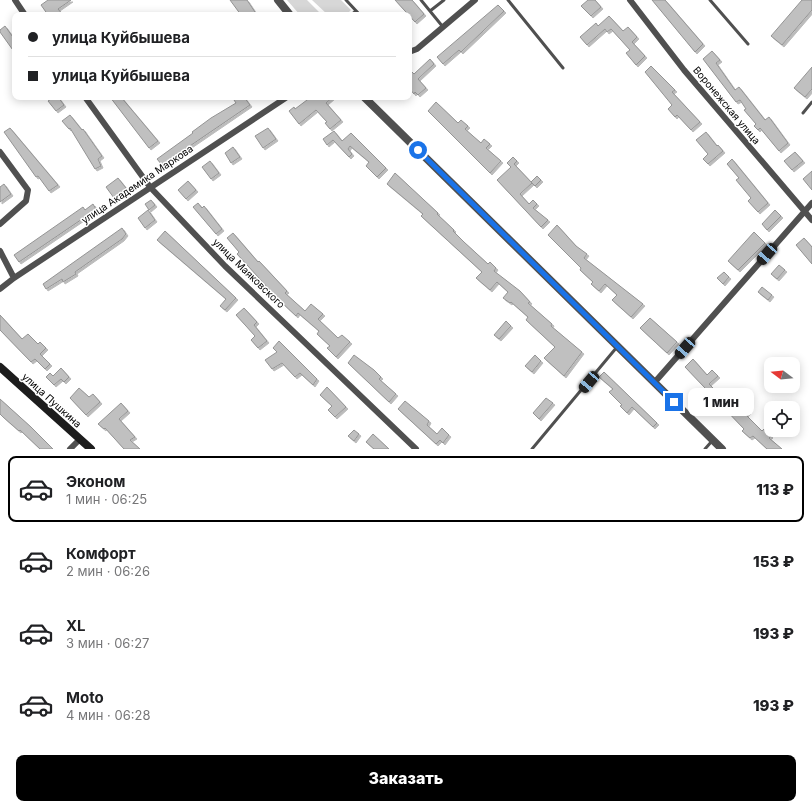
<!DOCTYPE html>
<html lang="ru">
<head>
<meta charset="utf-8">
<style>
	body { margin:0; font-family:Inter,sans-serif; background:#f6f6f6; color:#202124; height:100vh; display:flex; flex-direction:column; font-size:15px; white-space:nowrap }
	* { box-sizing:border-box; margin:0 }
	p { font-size:13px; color:#757577 }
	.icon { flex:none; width:22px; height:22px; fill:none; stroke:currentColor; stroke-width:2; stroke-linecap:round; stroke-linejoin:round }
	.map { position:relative; height:449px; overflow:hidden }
	.side { display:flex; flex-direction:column; background:#fff; flex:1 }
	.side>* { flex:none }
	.hud { position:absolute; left:12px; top:12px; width:400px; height:88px; border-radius:8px; box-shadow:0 2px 10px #0003; display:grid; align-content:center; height:88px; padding:0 16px; background:#fff }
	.needle { width:26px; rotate:286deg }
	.buttons { position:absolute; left:764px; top:357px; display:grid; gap:8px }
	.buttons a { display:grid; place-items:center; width:36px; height:36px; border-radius:8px; background:#fff; box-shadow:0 2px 10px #0003; font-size:20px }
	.end { position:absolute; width:18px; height:18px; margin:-9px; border:5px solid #1a73e8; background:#fff; box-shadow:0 0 0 2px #fff }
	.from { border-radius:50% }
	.bubble { position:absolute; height:28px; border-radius:8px; background:#fff; box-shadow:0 2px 10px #0003; font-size:13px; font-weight:800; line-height:28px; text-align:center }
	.car { position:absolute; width:12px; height:24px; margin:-12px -6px; border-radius:5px; box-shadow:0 0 3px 1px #0007; background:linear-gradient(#222 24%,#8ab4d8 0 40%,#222 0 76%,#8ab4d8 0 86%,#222 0) }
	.hud b { display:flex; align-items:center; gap:14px; height:38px; font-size:15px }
	.hud b+b { border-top:1px solid #e0e0e0 }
	.hud i { width:10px; height:10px; background:#202124 }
	ul { padding:7px 0 0; list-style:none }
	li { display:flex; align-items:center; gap:12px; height:66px; margin:0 8px 6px; padding:0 8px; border:2px solid transparent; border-radius:8px }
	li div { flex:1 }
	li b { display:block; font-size:15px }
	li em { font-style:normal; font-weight:800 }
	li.selected { border-color:#000 }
	li>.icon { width:36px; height:36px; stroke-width:1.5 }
	.primary-button { display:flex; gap:8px; margin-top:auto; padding:8px 16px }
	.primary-button a { flex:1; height:46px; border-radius:8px; background:#000; color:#fff; font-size:16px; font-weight:800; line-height:46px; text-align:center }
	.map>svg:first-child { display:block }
	.green { fill:#d7d7d7 }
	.building { fill:#c0c0c0; stroke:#949494; filter:url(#shadow) }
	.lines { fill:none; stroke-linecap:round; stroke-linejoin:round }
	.service { stroke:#505050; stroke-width:3 }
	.minor { stroke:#505050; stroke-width:6 }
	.tertiary { stroke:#505050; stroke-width:8 }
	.secondary { stroke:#1d1d1d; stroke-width:8 }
	.route { stroke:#1a73e8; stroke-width:5 }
	.labels { text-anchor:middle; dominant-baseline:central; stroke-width:3; stroke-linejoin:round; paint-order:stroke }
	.street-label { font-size:10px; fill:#000; stroke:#fff }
</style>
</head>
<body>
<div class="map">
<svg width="812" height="449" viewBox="0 0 812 449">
	<defs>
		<filter id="shadow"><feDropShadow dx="2" dy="2" stdDeviation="0" flood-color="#0004"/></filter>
	</defs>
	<rect width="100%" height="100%" fill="#fff"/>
	<path class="green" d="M287,0H307L322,15H300Z
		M312,0H341L351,10L346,15H328Z"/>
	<path class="building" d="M48,0H71L58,9L63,15H48L41,5Z
		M230,0H247L257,15H241Z
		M395,0H412L424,14L415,22Z
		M588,0H595L601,7L591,16L581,6Z
		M652,0H665L703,44L695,52Z
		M802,0H812V10L782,45L771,36Z
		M498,5L504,11L461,52L459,50L443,64L437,57Z
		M609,16L623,31L628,27L637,37L632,42L645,56L636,65L626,53L630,50L611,29L607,32L605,29L587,45L580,37L596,23L598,26Z
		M5,26L15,40V53L0,32V30Z
		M712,51L720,60L716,63L735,90L739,87L765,120L769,117L788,143L779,151L760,128L758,130L754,126L756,124L744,110L746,109L740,100L736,102L703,59Z
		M430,59L434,64L418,79L426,88L418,95L415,92L414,94L409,88V69L414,74Z
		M651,66L675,90L672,92L700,122L691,130L677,115L675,117L668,109L672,105L645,72Z
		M812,67V89L805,97L794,88Z
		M54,97H58L64,105L56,111L48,101Z
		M110,97H121L158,141L149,148Z
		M232,97H244L250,105L162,165L157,159L193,133L192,132L211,118L236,103Z
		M311,97H333L326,103L341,120L330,129L325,123L327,122L316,110L299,124L289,111L294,107L295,109Z
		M436,102L458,123L461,120L468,126L465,129L481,143L484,139L490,144L486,148L501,161L490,173L428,111Z
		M70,115L82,130L83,129L102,156L98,159L101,166L95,169L70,128L69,129L62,121Z
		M10,128L58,185L49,191L38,176L36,177L4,132Z
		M268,128L276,139L263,148L255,136Z
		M334,131L342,141L351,133L386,168L377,177L366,166L369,162L350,146L348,149L352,154L349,157L333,140L327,145L323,139Z
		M706,132L717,146L718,145L723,151L708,164L703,159L708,154L696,140Z
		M233,147L240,157L231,163L225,153Z
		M795,152L803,161L792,170L784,161Z
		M513,157L517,161L514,164L532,183L520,194L529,204L533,200L537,204L533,208L548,220L541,227L497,180L511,167L507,163Z
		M732,159L768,203L758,212L748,201L751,198L736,180L739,178L727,164Z
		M210,161L219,173L211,179L202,167Z
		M812,171V190L803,179Z
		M395,173L438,213L437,214L454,230L453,231L464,242L488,264L490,262L496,268L494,271L520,291L530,302L528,303L552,324L551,326L582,352L564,376L544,358L555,347L526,320L528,317L511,302L510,303L503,298L508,292L497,282L490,290L476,278L482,272L421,216L423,214L387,184Z
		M537,176L541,180L535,186L531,182Z
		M118,178L126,188L114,198L106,187Z
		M188,181L196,190L186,199L178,190Z
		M4,184L11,194L0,202V187Z
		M151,200L155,205L149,210L145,204Z
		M198,203L202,208L204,206L222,229L216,234L193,207Z
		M93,204L97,211L92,214L91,213L19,262L14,255L83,207L85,210Z
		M148,210L155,220L145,228L138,218Z
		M775,210L781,216L767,230L762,224Z
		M557,225L576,246L587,254L584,258L643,304L631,317L612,300L617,295L605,284L599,291L591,284L593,282L580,270L581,268L548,235Z
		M122,228L126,234L122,239L75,272L76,274L63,282L62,279L46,289L43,284Z
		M165,231L236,298L225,310L220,306L226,299L157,240Z
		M754,232L765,243L738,270L728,261Z
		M233,233L258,262L259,261L287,291L285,293L305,311L311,304L323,314L318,319L338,338L342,335L350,342L336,357L327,348L330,346L317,334L319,331L298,313L296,316L279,300L237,254L239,252L227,238Z
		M804,238L812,247V264L796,245Z
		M779,265L785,270L777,279L771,274Z
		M724,272L729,277L723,284L717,278Z
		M762,287L772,295L768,300L758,292Z
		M244,308L257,322L254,325L267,341L258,348L251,340L255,336L236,315Z
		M0,315L22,339L28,334L38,344L40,342L46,348L40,354L50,364L45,369L35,359L31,362L0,330Z
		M650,318L677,342L667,353L640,328Z
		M506,321L511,326L499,339L494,335Z
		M279,341L317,379L313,385L300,373L295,377L282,363L272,369L265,360L277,352L273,348Z
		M354,355L374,370L381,377L379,379L396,394L389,402L348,363Z
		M535,355L541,361L532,372L525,366Z
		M693,359L707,375L712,370L718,376L709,384L728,403L732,398L742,408L743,406L749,412L746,415L762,431L764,429L771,436L769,438L782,449H767L753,436L750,438L742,431L744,429L685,367Z
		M61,368L69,377L64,382L61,379L54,385L46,377L50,373L53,376Z
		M604,372L657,423L653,427L632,407L627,413L620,406L622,405L609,392L613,389L599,377Z
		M327,387L346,407L335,417L328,410L332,406L320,395Z
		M79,388L89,397L93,394L100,402L86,415L70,398Z
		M546,398L553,403L539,419L533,413Z
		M0,399L31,427L53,449H40L20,430L19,431L3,417L0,414Z
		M405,401L429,421L427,425L437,434L442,428L449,435L443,443L440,440L436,444L398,409Z
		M121,403L128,411L119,419L135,437L130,440L140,449H124L105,428L104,429L98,424Z
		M354,430L359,434L354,441L348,436Z
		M373,434L389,449H374L366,442Z"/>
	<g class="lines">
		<path class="service" d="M346,0L360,15
			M421,0L443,27
			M508,0L563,68
			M710,0L748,44
			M430,11L444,0
			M351,15L356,11
			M803,113L812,102
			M532,449L617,347
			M705,449L712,441"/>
		<path class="minor" d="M15,0L25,15
			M630,0L684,70L812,220
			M409,52L417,49L475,0
			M85,97L150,187L225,266L416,449
			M0,152L28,190L26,201L0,224
			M0,251L14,278
			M0,289L14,278L287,97
			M654,383L812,203
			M70,449L80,439"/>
		<path class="tertiary" d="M278,0L290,15
			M364,97L722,449"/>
		<path class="secondary" d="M0,367L91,449"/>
	</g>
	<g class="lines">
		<path class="route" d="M418,150L674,402"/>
	</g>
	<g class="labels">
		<g class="street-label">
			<text transform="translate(727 105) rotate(50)">Воронежская улица</text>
			<text transform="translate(137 184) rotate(-34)">улица Академика Маркова</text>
			<text transform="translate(249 273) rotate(44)">улица Маяковского</text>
			<text transform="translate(52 400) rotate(42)">улица Пушкина</text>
		</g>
	</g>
</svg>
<div class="buttons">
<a><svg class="needle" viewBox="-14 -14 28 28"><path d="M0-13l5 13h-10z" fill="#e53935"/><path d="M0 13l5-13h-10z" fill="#757577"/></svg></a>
<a><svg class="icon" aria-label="locate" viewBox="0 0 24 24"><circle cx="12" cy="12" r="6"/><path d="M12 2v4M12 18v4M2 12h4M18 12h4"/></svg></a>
</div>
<i class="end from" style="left:418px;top:150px"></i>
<i class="end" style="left:674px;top:402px"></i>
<div class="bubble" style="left:688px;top:388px;width:66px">1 мин</div>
<i class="car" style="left:767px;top:254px;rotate:221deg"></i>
<i class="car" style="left:685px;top:348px;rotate:221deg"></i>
<i class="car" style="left:589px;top:382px;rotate:220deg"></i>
<div class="hud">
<b><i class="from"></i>улица Куйбышева</b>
<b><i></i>улица Куйбышева</b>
</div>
</div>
<section class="side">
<ul>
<li class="selected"><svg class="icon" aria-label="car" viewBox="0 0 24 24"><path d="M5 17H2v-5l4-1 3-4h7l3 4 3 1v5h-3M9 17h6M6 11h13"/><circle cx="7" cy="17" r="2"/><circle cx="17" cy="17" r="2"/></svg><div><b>Эконом</b><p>1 мин · 06:25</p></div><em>113 ₽</em></li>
<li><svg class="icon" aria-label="car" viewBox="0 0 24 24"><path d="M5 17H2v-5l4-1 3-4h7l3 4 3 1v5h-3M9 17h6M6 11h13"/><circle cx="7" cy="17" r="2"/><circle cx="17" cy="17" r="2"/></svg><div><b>Комфорт</b><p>2 мин · 06:26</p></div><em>153 ₽</em></li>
<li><svg class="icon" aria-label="car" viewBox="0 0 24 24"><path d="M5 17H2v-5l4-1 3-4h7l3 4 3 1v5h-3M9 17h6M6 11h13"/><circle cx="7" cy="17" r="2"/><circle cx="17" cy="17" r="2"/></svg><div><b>XL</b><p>3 мин · 06:27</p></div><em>193 ₽</em></li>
<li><svg class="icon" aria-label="car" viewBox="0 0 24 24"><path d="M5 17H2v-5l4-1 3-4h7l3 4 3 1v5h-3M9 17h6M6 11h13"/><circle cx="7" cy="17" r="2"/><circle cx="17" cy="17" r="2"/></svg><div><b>Moto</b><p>4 мин · 06:28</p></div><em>193 ₽</em></li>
</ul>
<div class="primary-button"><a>Заказать</a></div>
</section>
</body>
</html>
